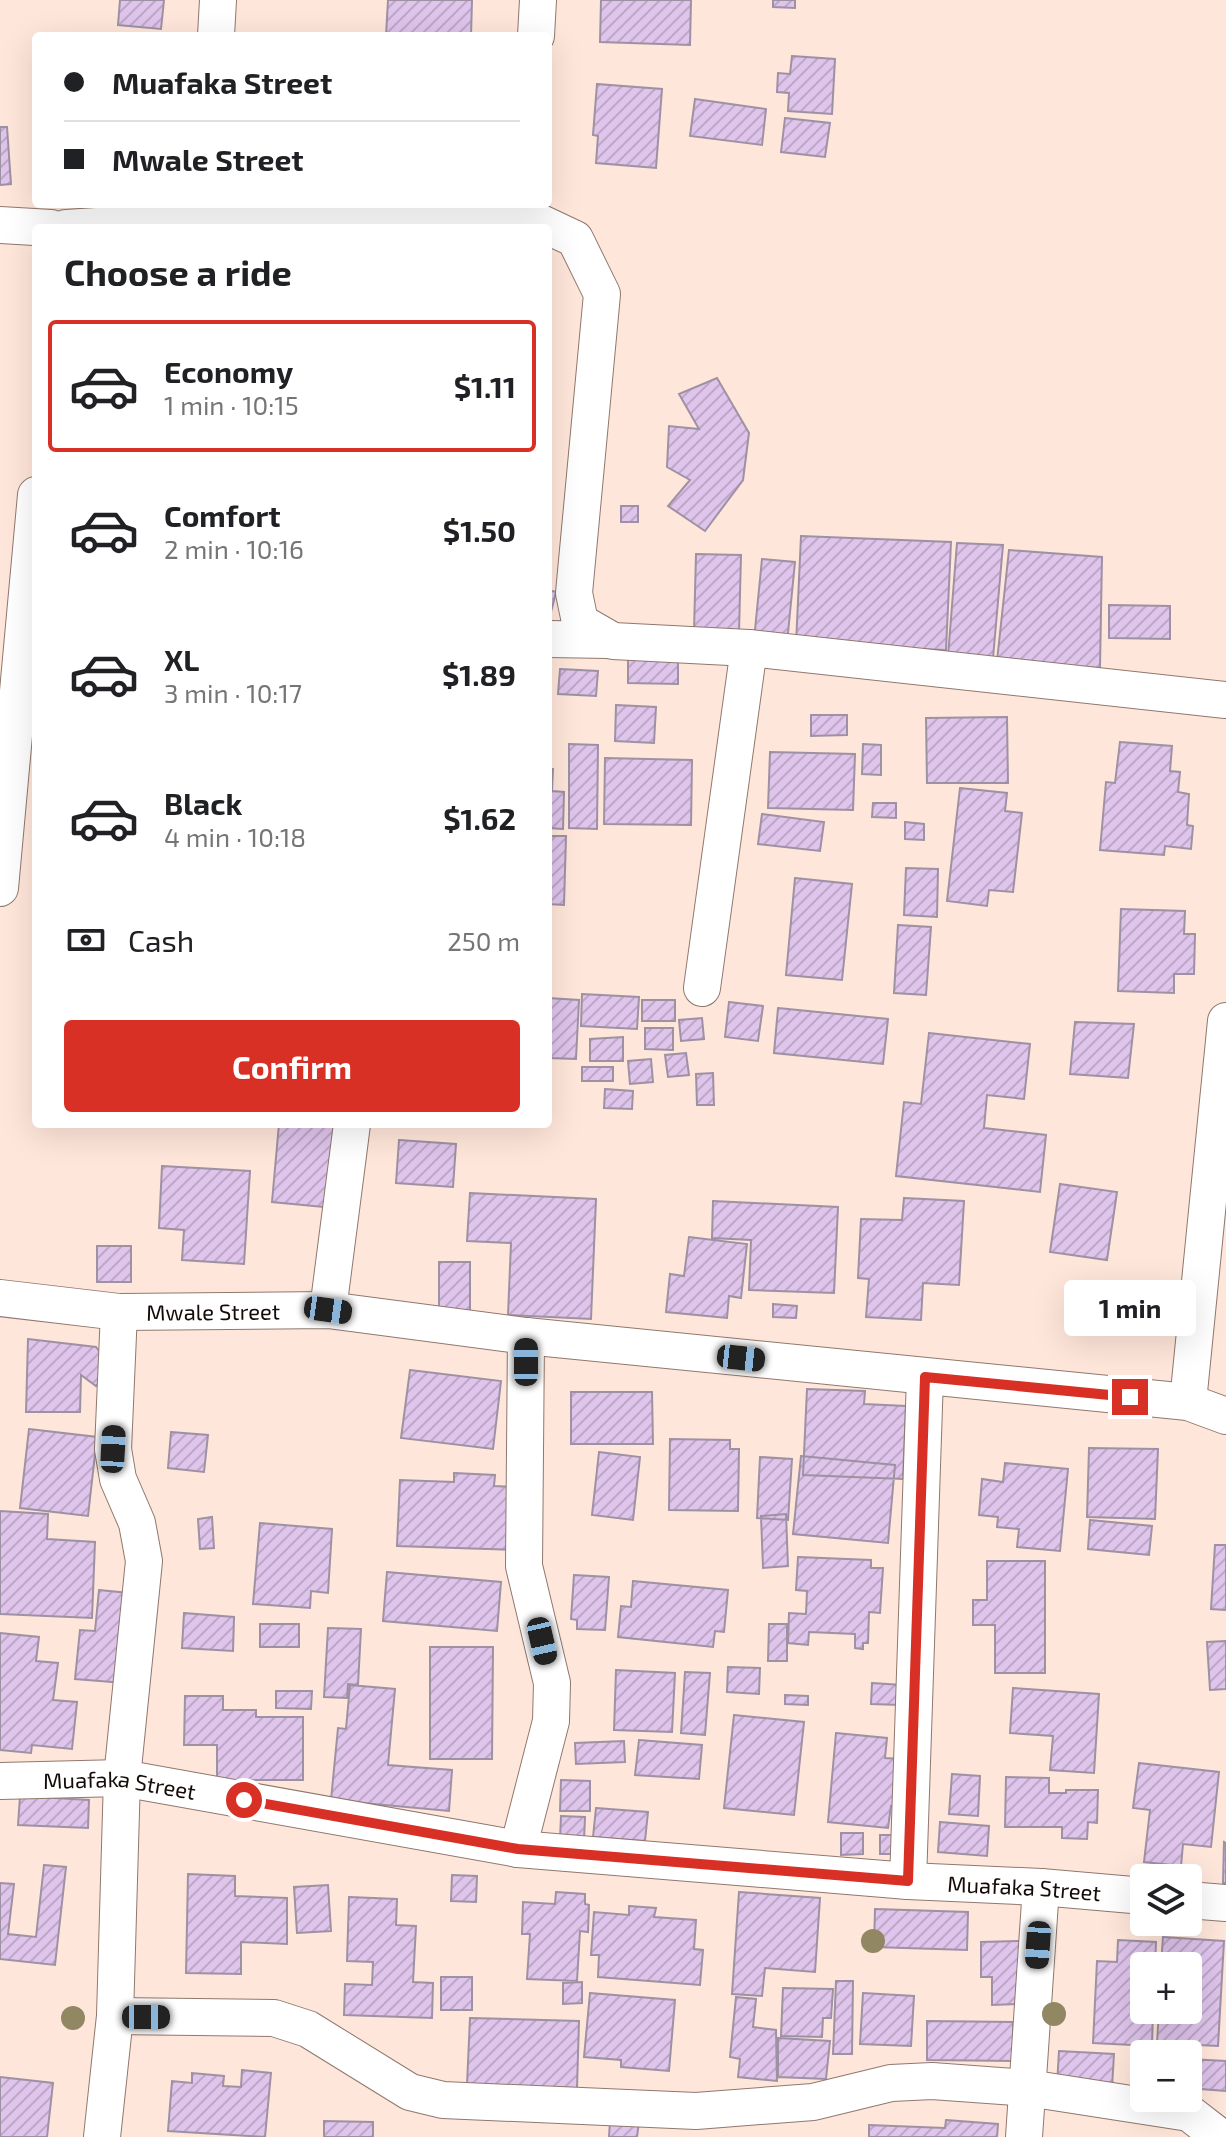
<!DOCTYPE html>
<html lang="en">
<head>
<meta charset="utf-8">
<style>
	body { margin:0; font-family:"Exo 2",sans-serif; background:#f6f6f6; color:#202124; height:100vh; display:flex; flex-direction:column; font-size:30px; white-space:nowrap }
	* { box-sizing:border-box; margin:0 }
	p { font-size:26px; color:#757577 }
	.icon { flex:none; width:44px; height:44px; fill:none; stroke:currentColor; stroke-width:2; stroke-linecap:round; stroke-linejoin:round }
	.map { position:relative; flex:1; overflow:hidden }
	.side { position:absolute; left:32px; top:224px; width:520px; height:904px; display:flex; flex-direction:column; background:#fff; border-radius:8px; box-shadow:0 8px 32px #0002 }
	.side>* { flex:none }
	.banner { position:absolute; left:32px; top:32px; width:520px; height:176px; border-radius:8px; box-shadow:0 8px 32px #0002; display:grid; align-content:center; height:176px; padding:0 32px; background:#fff }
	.buttons { position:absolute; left:1130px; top:1864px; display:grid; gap:16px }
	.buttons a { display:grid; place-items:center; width:72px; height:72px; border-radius:8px; background:#fff; box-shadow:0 8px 32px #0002; font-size:40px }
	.end { position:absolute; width:36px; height:36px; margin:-18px; border:10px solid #d93025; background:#fff; box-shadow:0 0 0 4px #fff }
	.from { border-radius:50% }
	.bubble { position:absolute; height:56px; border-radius:8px; background:#fff; box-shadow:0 8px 32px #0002; font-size:26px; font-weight:700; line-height:56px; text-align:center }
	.car { position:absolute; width:24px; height:48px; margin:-24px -12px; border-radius:10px; box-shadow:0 0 6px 2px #0007; background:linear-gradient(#222 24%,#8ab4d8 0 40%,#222 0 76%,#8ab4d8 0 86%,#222 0) }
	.banner b { display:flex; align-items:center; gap:28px; height:76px; font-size:30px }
	.banner b+b { border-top:2px solid #e0e0e0 }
	.banner i { width:20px; height:20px; background:#202124 }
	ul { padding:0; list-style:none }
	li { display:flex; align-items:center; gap:24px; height:132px; margin:0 16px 12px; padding:0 16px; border:4px solid transparent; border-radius:8px }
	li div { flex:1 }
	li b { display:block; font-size:30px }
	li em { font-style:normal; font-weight:700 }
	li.on { border-color:#d93025 }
	li>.icon { width:72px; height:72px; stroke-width:1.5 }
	h2 { padding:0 32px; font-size:36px; line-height:96px }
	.pay { display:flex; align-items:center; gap:20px; height:88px; padding:0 32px; font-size:30px }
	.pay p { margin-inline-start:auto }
	.cta { display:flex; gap:16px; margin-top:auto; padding:16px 32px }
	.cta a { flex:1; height:92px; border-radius:8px; background:#d93025; color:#fff; font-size:32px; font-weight:700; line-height:92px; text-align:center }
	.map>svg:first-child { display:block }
	.building { fill:url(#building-hatch); stroke:#9e91a4; stroke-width:2 }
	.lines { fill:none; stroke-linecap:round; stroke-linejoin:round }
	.minor-casing { stroke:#8f786e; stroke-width:38 }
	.minor { stroke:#fff; stroke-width:36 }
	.tree { fill:#928763 }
	.route { stroke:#d93025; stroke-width:10 }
	.labels { text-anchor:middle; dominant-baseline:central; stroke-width:7; stroke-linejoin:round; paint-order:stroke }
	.street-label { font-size:22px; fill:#140b08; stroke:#ffe6da }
</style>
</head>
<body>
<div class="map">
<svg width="1226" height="2137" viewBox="0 0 1226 2137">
	<defs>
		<pattern id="building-hatch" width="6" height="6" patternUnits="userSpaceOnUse" patternTransform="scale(2)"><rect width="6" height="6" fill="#dfc4eb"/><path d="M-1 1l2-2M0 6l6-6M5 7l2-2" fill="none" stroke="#bea7c8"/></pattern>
	</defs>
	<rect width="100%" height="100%" fill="#ffe6da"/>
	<path class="building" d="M120,0H164L161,29L118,25Z
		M388,0H472L471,36H386Z
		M601,0H691L690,45L600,42Z
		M773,0H795V8L773,7Z
		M792,56L835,59L832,114L788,111L789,93L777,92L778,73L790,74Z
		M597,84L662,89L656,168L596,163L598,136L593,135Z
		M695,99L766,109L762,145L690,136Z
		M785,118L830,123L825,157L781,152Z
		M0,127H7L11,184L0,185Z
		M717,378L749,433L743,480L705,531L668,506L690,480L667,467L669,426L699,429L679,394Z
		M621,506H638V522H621Z
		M801,536L951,542L946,650L796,644Z
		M957,543L1003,545L993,658L948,656Z
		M1009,550L1102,557L1100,668L997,661Z
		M696,554L741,555L739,633L694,631Z
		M762,559L795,562L787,643L754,640Z
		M548,590L556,592L548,624Z
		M1109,605L1170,606V639L1109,638Z
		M628,652H678V684L628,683Z
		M560,669L598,671L596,696L558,694Z
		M616,705L656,707L654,743L615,741Z
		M811,715H847V735L811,736Z
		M1007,717L1008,783H927L926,718Z
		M1120,742L1172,746L1170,771L1180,772L1178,792L1189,794L1187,825L1193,826L1191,849L1165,846L1164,855L1100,850L1106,782L1115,783Z
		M569,744L598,745L597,829L569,828Z
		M863,744L881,745V775L862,774Z
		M770,752L855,754L853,810L768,808Z
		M605,758L692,760L691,825L604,824Z
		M548,769H553L552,791L564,792L563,829L548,828Z
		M960,788L1007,793L1005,811L1022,813L1013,892L989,890L987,906L947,901Z
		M873,803H896V818L872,817Z
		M762,814L824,822L820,851L758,844Z
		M905,822L924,824V840L905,839Z
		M548,836H566L564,905L548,904Z
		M906,868L938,869L937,917L904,915Z
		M795,878L852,884L842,980L786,975Z
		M1121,909L1185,911L1184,934H1195L1194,974H1174V993L1118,991Z
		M898,925L931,927L926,995L894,993Z
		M582,994L639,997L637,1029L581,1026Z
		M548,998L579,1000L576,1059L548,1058Z
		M642,1000H675V1021H642Z
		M729,1002L763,1006L758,1041L725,1037Z
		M778,1008L888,1019L883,1064L774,1053Z
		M702,1018L704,1039L681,1041L679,1020Z
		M1075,1022L1134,1024L1128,1078L1070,1074Z
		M645,1028H673V1050L645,1049Z
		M929,1033L1030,1044L1024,1099L987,1095L984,1128L1046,1135L1040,1192L896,1176L904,1102L921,1104Z
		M623,1037V1061H590V1039Z
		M686,1053L689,1075L668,1077L665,1055Z
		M651,1059L653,1082L630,1084L628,1061Z
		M582,1067H613V1081H582Z
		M713,1073L714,1105H697L696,1074Z
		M605,1089L633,1091L632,1109L604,1108Z
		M279,1124H341L334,1208L272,1202Z
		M399,1140L456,1144L453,1187L396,1183Z
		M162,1166L250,1171L244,1264L182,1260L184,1230L159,1228Z
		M1060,1184L1117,1192L1107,1260L1050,1252Z
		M470,1193L596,1199L591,1319L508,1315L511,1243L467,1241Z
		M904,1198L964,1201L959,1285L923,1283L921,1320L866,1317L869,1279L858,1278L861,1219L902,1220Z
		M713,1201L838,1207L834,1293L749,1290L751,1240L712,1238Z
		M689,1237L747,1244L741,1298L729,1296L727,1318L666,1312L670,1274L684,1276Z
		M97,1246H131V1282H97Z
		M439,1262H470V1312H439Z
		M773,1304L797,1306L796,1318L773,1317Z
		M28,1339L96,1347L111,1367L96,1386L81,1375L80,1412H26Z
		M410,1370L501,1381L493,1449L401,1438Z
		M807,1389L865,1391L864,1404L906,1406L903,1479L803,1475Z
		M571,1392H652L653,1444H571Z
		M29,1429L97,1437L88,1516L20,1508Z
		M171,1432L208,1435L204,1472L168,1468Z
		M670,1439L730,1440V1449H739L738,1511L669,1510Z
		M1089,1448L1158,1449L1155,1519L1087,1517Z
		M599,1452L640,1457L633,1520L592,1515Z
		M801,1456L895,1465L888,1543L793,1534Z
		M760,1457L792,1459L788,1520L757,1518Z
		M1005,1463L1068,1469L1060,1551L1017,1547L1019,1529L997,1527L998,1517L979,1515L982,1479L1003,1482Z
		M454,1473L495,1475L494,1486L517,1487L514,1550L397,1546L400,1480L454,1482Z
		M0,1511L48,1514L47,1539L95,1542L92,1618L0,1614Z
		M786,1514L788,1566L763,1568L761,1516Z
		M212,1517L214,1548L200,1549L198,1519Z
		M1090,1520L1152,1526L1149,1555L1088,1549Z
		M260,1523L332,1529L328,1593L311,1591L310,1608L253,1604Z
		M1215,1545H1226V1610L1211,1609Z
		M798,1557L871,1560V1568H883L880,1613L869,1612L868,1643H863V1649L855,1648V1634L809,1632L808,1645L788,1643L789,1613L806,1614L807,1591L796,1590Z
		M987,1561H1045V1673H995V1625H973V1600H987Z
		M387,1572L501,1582L497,1631L383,1621Z
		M574,1575L609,1577L605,1630L577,1629V1620L571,1619Z
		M633,1581L728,1590L724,1632L715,1631L713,1647L618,1637L621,1606L631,1607Z
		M99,1590L139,1594L124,1683L75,1679L80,1630L95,1631Z
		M184,1613L234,1617L233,1651L182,1648Z
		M260,1624H299V1647H260Z
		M769,1624H787V1661H768Z
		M328,1628L361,1629L358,1685L348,1684L347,1698L324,1697Z
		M0,1633L39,1637L36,1661L58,1663L53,1700L77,1702L72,1749L32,1745L31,1753L0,1750Z
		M1226,1641V1689L1210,1690L1207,1642Z
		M430,1647H493L492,1759H430Z
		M728,1667L760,1668L759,1694L727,1692Z
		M616,1670L675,1673L672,1732L614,1730Z
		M685,1672L710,1673L705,1735L681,1733Z
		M872,1683L902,1685L901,1705L871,1704Z
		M350,1685L395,1689L388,1765L452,1770L449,1811L331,1800L338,1728L346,1729Z
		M1013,1688L1099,1694L1094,1773L1050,1770L1053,1736L1010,1733Z
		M276,1691H312L311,1709L276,1708Z
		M785,1695L808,1696V1705L785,1704Z
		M185,1696H223V1710H256V1717H303V1780H217V1745H184Z
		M734,1715L804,1722L794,1815L724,1808Z
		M836,1733L887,1738L885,1758L903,1759L898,1807L891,1806L888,1828L828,1822Z
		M639,1740L702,1745L699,1779L635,1775Z
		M624,1741L625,1762L576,1764L575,1743Z
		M1139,1763L1219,1772L1211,1847L1183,1844L1181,1866L1144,1862L1150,1810L1133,1808Z
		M952,1774L980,1776L978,1816L949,1814Z
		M1006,1777L1049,1778V1793H1066V1790H1098L1097,1823L1088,1822L1087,1839L1062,1838V1827H1005Z
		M561,1780L590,1781V1811H560Z
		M20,1796L89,1800L88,1828L18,1825Z
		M596,1808L648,1812L645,1841L593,1837Z
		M561,1816L585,1817L584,1841L560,1839Z
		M940,1822L989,1826L987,1856L938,1852Z
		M841,1833H863V1854L841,1855Z
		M880,1835H901V1854H880Z
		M1224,1842L1226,1843V1883H1223Z
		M44,1865L66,1867L55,1965L0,1959V1883L14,1884L8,1934L36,1937Z
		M188,1874L235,1876V1896L287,1898V1944L241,1942V1974L186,1973Z
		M452,1875L477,1876L476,1902L451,1901Z
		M328,1885L331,1931L297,1933L294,1887Z
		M556,1892L585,1894V1904L589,1905L588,1932L580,1931L577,1981L527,1979L530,1934H522L523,1902L555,1904Z
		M739,1892L820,1898L815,1972L765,1968L762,1996L732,1994Z
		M349,1897L397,1899L396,1925L416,1926L413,1982L433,1983L432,2018L344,2015L345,1984L372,1985L373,1962L347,1961Z
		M629,1906L656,1908L654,1917L696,1920L694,1949L703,1950L700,1985L598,1977L599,1955H591L594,1912L629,1915Z
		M875,1909L968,1912L967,1950L874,1947Z
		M1163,1937L1224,1941L1218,2046L1157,2043L1159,2010H1188V1966H1161Z
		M1118,1940L1156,1942L1155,1966H1144V2010H1153L1152,2046L1093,2043L1097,1961L1117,1962Z
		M1020,1941V2004L992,2005V1977H981V1942Z
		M441,1977H472V2010H441Z
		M836,1981H853L852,2054H833Z
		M582,1982V2003L563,2004V1983Z
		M783,1988L833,1989L831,2018H823L822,2037L781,2036Z
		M590,1993L675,2000L669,2071L621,2067V2060L584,2057Z
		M863,1993L914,1996L911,2046L860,2044Z
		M736,1997L756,1999L753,2027L776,2030L777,2081L738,2077L740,2059L730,2057Z
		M470,2018L579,2021L577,2088L467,2085Z
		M927,2021L1013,2022V2061L927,2060Z
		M778,2038L830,2041L826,2079L778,2077Z
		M1059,2051L1114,2054L1112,2088L1057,2085Z
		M1188,2059L1226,2061V2091L1188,2088Z
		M242,2070L271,2073L265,2137L168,2131L172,2081L192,2083V2073L224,2076L223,2086L241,2087Z
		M0,2077L53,2083L47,2137H0Z
		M946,2120L998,2124L997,2137H869V2125L945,2128Z
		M324,2121L373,2122V2137H324Z
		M610,2121L639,2122L637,2137H609Z"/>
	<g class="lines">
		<defs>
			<g id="minor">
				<path d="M216,36L218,0"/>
				<path d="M536,36L538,0"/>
				<path d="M0,225L51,228"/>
				<path d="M66,228L205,219L522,214L575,239L602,294L574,593L580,622L613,641L749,648L1226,700"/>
				<path d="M548,639L610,640"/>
				<path d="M0,888L36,495"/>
				<path d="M702,988L749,648"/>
				<path id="s1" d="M0,1298L119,1312L328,1310L526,1336L1188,1402L1226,1416"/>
				<path d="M328,1310L352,1124"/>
				<path d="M1188,1402L1226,1021"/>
				<path id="s2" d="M0,1781L122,1778L518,1849L908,1881L1041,1887L1144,1896"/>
				<path d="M518,1849L551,1721L552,1683L524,1566L526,1336"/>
				<path d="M908,1881L925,1377"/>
				<path d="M1188,1900L1226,1903"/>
				<path d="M115,2016L274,2018L308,2029L410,2092L443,2100L696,2111L813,2102L891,2083L932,2081L1028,2088L1189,2113L1220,2137"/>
				<path d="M102,2137L115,2016L122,1778L144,1561L137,1523L118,1479L113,1449L119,1312"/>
				<path d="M1024,2137L1041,1887"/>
			</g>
		</defs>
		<use href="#minor" class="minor-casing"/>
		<use href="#minor" class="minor"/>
	</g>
	<g class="tree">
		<circle cx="873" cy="1941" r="12"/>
		<circle cx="1054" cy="2014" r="12"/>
		<circle cx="73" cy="2018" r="12"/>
	</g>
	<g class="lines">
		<path class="route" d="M244,1800L518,1849L908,1881L925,1377L1130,1397"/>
	</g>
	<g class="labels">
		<g class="street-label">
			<text stroke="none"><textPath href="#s1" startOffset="214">Mwale Street</textPath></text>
			<text stroke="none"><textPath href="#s2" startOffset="120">Muafaka Street</textPath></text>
			<text stroke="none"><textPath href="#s2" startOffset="1032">Muafaka Street</textPath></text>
		</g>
	</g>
</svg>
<div class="buttons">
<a><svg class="icon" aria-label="layers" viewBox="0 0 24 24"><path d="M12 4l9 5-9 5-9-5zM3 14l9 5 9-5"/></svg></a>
<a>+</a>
<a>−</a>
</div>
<i class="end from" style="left:244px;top:1800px"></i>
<i class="end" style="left:1130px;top:1397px"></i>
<div class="bubble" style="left:1064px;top:1280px;width:132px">1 min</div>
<i class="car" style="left:328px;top:1310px;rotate:98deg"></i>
<i class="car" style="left:741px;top:1358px;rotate:96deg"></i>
<i class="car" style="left:526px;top:1362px;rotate:0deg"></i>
<i class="car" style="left:113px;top:1449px;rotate:3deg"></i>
<i class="car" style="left:542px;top:1641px;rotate:167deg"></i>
<i class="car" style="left:1038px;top:1945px;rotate:184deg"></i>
<i class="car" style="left:146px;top:2017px;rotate:90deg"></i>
<div class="banner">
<b><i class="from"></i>Muafaka Street</b>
<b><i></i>Mwale Street</b>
</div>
<section class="side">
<h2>Choose a ride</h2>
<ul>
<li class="on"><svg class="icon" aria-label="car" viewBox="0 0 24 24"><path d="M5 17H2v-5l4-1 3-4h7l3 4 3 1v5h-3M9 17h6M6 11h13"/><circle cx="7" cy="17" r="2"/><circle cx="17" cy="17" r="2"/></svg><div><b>Economy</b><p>1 min · 10:15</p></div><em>$1.11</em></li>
<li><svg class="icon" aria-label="car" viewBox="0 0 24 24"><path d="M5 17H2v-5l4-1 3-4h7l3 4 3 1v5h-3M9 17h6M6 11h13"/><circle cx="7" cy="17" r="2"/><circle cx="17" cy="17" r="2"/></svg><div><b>Comfort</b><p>2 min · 10:16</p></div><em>$1.50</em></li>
<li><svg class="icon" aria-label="car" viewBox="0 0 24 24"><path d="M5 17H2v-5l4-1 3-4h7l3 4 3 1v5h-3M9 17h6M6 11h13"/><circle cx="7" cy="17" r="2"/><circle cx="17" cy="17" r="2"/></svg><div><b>XL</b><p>3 min · 10:17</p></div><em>$1.89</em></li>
<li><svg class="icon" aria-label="car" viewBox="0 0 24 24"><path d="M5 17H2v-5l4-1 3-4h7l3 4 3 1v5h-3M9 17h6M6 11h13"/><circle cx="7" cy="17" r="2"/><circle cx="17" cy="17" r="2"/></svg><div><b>Black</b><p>4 min · 10:18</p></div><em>$1.62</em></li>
</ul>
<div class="pay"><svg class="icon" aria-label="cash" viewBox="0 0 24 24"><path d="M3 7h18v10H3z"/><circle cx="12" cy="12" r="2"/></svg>Cash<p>250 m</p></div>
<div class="cta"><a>Confirm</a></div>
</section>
</div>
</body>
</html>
